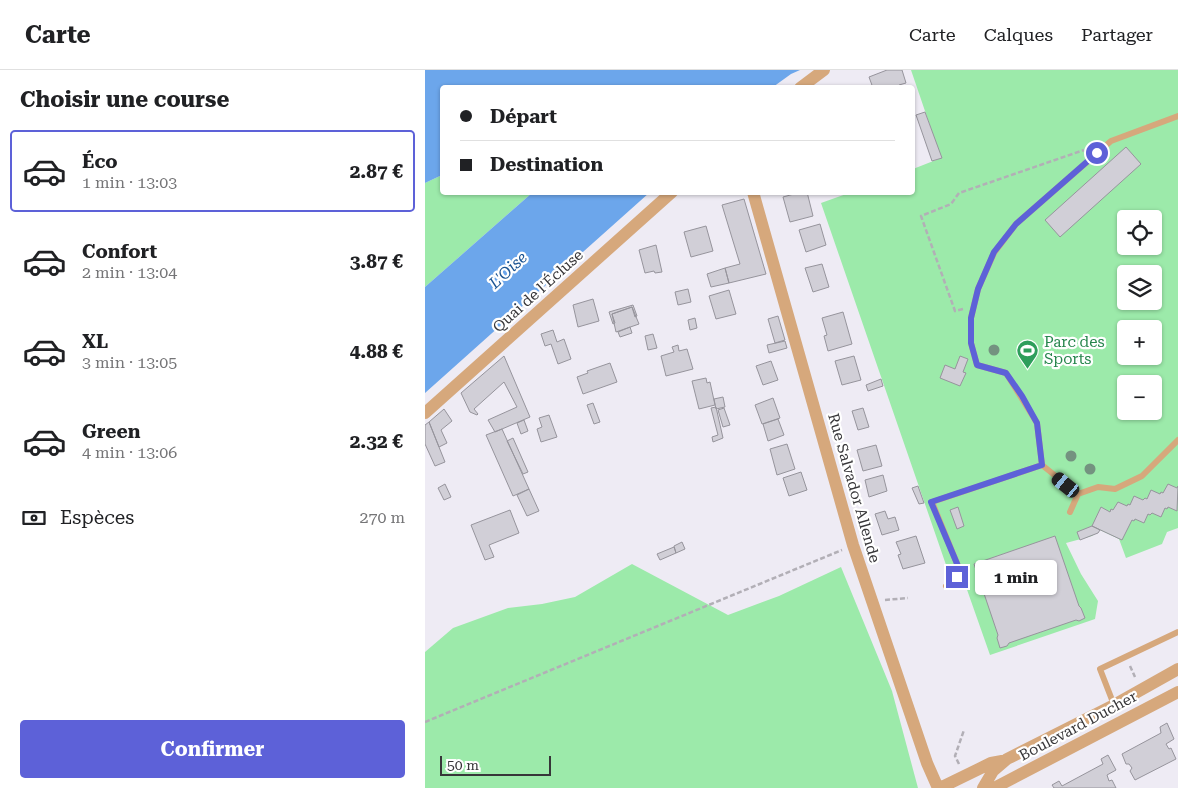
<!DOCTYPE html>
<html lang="fr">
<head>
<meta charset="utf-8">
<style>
	body { margin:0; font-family:"Roboto Serif",serif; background:#f6f6f6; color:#202124; height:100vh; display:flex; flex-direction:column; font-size:19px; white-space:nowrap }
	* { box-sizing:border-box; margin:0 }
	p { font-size:16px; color:#757577 }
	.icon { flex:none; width:28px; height:28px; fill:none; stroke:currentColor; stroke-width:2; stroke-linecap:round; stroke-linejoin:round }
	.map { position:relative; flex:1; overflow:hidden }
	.sheet { display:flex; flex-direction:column; background:#fff; width:425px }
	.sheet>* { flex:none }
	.top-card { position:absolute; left:15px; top:15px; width:475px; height:110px; border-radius:5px; box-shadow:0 1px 4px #0004; display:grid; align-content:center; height:110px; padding:0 20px; background:#fff }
	.fabs { position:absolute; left:692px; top:140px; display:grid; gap:10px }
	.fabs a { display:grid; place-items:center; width:45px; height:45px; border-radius:5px; background:#fff; box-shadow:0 1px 4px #0004; font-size:25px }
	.scale { position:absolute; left:15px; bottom:12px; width:111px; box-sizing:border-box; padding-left:5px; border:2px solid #373639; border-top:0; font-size:14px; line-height:18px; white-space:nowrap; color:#373639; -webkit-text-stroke:4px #fff; paint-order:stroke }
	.end { position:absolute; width:22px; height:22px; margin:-11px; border:6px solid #5d61d8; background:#fff; box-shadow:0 0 0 2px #fff }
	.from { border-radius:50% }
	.bubble { position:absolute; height:35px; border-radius:5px; background:#fff; box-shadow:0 1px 4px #0004; font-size:16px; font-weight:700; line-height:35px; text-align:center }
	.car { position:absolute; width:15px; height:30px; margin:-15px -8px; border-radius:6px; box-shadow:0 0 4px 1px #0007; background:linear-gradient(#222 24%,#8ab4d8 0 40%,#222 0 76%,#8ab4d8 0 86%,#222 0) }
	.top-card b { display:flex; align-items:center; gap:18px; height:48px; font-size:19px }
	.top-card b+b { border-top:1px solid #e0e0e0 }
	.top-card i { width:12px; height:12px; background:#202124 }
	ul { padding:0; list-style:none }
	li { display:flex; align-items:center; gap:15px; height:82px; margin:0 10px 8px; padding:0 10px; border:2px solid transparent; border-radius:5px }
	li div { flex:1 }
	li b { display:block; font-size:19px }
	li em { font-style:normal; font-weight:700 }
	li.current { border-color:#5d61d8 }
	li>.icon { width:45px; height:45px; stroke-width:1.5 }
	h2 { padding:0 20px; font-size:22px; line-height:60px }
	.pay { display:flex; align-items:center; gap:12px; height:55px; padding:0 20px; font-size:19px }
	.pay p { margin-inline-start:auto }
	.primary-button { display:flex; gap:10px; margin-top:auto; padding:10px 20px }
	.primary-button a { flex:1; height:58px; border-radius:5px; background:#5d61d8; color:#fff; font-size:20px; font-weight:700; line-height:58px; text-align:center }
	header { display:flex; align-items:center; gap:30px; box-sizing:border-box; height:70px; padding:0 25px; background:#fff; border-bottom:1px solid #e0e0e0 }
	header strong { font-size:24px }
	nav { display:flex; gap:28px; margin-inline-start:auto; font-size:18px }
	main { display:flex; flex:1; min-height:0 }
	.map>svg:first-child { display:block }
	.green { fill:#9ceaaa; fill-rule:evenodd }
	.water { fill:#6ca6eb }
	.building { fill:#d1cfd7; stroke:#96949c }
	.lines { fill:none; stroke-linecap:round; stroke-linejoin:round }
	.path { stroke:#b2afb6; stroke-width:2.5; stroke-dasharray:5 2.5; stroke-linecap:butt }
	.lane { stroke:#d6a87c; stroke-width:6 }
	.street { stroke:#d6a87c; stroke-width:12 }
	.tree { fill:#749280 }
	.route { stroke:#5d61d8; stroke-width:6 }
	.labels { text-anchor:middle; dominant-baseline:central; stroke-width:4.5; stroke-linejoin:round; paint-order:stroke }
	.street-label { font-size:15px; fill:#373639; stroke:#fff }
	.leisure-label { font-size:15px; fill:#27864d; stroke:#fff; text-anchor:start }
	.water-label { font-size:16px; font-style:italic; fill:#1a5392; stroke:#fff }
</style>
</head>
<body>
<header>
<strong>Carte</strong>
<nav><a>Carte</a><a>Calques</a><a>Partager</a></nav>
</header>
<main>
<section class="sheet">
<h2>Choisir une course</h2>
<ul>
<li class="current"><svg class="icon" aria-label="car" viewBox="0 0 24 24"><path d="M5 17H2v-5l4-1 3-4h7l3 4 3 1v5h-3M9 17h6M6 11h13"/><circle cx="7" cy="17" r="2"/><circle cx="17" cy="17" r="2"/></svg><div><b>Éco</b><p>1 min · 13:03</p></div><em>2.87 €</em></li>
<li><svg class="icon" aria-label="car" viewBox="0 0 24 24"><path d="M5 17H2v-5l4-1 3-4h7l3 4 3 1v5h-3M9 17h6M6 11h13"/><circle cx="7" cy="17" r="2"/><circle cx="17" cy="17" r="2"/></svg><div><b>Confort</b><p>2 min · 13:04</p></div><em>3.87 €</em></li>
<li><svg class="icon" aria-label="car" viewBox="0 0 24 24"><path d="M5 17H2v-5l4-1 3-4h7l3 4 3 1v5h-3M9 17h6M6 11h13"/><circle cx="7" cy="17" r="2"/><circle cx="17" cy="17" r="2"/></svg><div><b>XL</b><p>3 min · 13:05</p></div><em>4.88 €</em></li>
<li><svg class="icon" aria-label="car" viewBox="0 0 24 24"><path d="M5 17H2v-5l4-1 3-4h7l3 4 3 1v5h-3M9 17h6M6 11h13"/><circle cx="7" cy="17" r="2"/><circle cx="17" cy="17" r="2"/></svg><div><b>Green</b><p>4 min · 13:06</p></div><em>2.32 €</em></li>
</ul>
<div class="pay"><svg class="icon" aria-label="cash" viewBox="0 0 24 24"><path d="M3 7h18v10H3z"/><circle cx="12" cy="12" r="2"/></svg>Espèces<p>270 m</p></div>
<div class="primary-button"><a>Confirmer</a></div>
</section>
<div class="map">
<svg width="753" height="718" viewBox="0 0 753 718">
	<rect width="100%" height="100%" fill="#eeebf4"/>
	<path class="green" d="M486,0H753V458L742,462L737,474L701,488L694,469L675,460L667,466L641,473L656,504L673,531L670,549L565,585L540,514L529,518L396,133L424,123L488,122V99L516,88ZM701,149H729V176H701ZM701,204H729V231H701ZM701,259H729V286H701ZM701,314H729V341H701Z
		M17,105L18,122L107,123L0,217V113Z
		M207,494L303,545L354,526L416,497L467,621L493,718H0V582L28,558L83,538L117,534L150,527Z"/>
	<path class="water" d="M0,0H375L366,4L348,17L18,18L17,105L0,113Z
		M107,123H224L0,323V217Z"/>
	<path class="building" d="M462,0H477L481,13L474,15L473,18H448L444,7Z
		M500,42L517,88L507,91L491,45Z
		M701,77L716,94L635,167L620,150Z
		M376,122H382L388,146L365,152L358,127Z
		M319,129L341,204L304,213L300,198L315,194L297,135Z
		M395,154L401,175L381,182L374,160Z
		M281,156L288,181L266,187L259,162Z
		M231,175L237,202L230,203L229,201L220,203L214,180Z
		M397,194L404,217L388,222L380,198Z
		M300,198L304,213L286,217L282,204Z
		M263,219L266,232L253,235L250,222Z
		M304,220L311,244L291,249L284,226Z
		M168,229L174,251L153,257L148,235Z
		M208,235L212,246L210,247L207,237L187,244L190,253L188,254L184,242Z
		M207,237L214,254L191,262L187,244Z
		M418,242L427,274L403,281L399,266L402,265L397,248Z
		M353,246L360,270L350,273L343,249Z
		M270,248L272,258L265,260L263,250Z
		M205,257L207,263L195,267L193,262Z
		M128,260L132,272L139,269L146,289L133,294L126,274L120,276L116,264Z
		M228,264L232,278L223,280L220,266Z
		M360,271L362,278L344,283L342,275Z
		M253,275L254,281L262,279L268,299L241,306L236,286L249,282L247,277Z
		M79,286L105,347L70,362L63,350L92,337L79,312L49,339L53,344L52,345L45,342L36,323Z
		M429,286L436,310L417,315L410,291Z
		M535,286L543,289L538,302L541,303L535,316L515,308L520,295L530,299Z
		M346,291L353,310L338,315L331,296Z
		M185,293L192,312L158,324L152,307L163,303L162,301Z
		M281,308L282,313L285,312L290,335L274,339L267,311Z
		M456,309L458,316L443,321L441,315Z
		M298,327L300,337L291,339L289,329Z
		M348,328L355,348L337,354L330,335Z
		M168,333L175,352L169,354L162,335Z
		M291,337L298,368L288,372L287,367L293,365L286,338Z
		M299,338L305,355L298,357L293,340Z
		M438,338L444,357L433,360L427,341Z
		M19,339L27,351L16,360L22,373L14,377L4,352Z
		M124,345L132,367L116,372L112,359L117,357L114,348Z
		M353,349L359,365L343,371L338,354Z
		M99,350L103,361L96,364L92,353Z
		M4,352L20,392L10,396L0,374V355Z
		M77,359L104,419L88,426L61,365Z
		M88,368L103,402L98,404L82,371Z
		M362,374L370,399L352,405L345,379Z
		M451,375L457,396L438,401L432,380Z
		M376,402L382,420L364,426L358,408Z
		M458,405L462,421L444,427L440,410Z
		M20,414L26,427L19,430L13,418Z
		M743,414L752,418L753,416L752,441L743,437L742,439L740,438L736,447L727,443L725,445L723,444L719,453L710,449L709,451L707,450L697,470L667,456L676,437L685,442L686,439L688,440L693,432L702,436L703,434L705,435L709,426L718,430L720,428L722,429L726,420L735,424L736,422L738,423Z
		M493,416L499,433L494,434L487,418Z
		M104,419L114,441L102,446L92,425Z
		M533,437L539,456L532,459L525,440Z
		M85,440L94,463L64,475L69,487L60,490L46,455Z
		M460,441L463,449L470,447L474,460L457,465L450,444Z
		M667,456L675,460L673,463L655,470L652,462Z
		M491,466L500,493L478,499L473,485L476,484L471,472Z
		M630,466L654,536L656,538L660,548L654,551L651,550L584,573L582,576L575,578L572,568L573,565L549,494Z
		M257,472L260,479L251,483L249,476Z
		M249,477L251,483L235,490L232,484Z
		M742,653L749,669L741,674L744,679L746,678L751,689L710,710L705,701L707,698L704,694H701L697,684L736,663L735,657Z
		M683,685L691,700L682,705L684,711L687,710L691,718H629L627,715L634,711L637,716L678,694L676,689Z"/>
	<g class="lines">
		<path class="path" d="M538,239L530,241L496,146L526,134L534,123L659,80
			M460,530L483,528
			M705,596L710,607
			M0,652L417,480
			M534,694L530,686L539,660"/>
		<path class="lane" d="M617,395L653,424L645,442
			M653,424L673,417L690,419L717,406L753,370
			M521,516L532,507L533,496L507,432L617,395L612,353L581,303L552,295L546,273V248L553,219L569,183L591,154L686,71L753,46
			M689,635L675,599L753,562"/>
		<path class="street" d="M375,18L399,0
			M328,122L428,475L502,693L513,718
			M0,343L247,122
			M515,718L566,693L577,691
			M558,718L568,701L582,689L689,635L753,599
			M569,718L753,622"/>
	</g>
	<g class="tree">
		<circle cx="569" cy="280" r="5.5"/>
		<circle cx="646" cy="386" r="5.5"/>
		<circle cx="665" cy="399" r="5.5"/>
	</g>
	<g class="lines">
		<path class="route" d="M532,507L533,496L506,432L617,395L612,353L597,326L581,303L552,295L546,273V248L553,219L569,182L591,154L672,83"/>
	</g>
	<defs>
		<symbol id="stadium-pin" viewBox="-11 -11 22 30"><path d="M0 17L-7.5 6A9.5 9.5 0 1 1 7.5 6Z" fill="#2e9e5b" stroke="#fff"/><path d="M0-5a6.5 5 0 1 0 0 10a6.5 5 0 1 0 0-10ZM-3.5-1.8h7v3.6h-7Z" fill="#fff"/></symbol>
	</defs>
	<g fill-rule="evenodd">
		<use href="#stadium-pin" x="590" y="268" width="25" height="34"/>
	</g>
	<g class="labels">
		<g class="street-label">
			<text transform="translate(113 221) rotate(-42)">Quai de l'Écluse</text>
			<text transform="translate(429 418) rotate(74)">Rue Salvador Allende</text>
			<text transform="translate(653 656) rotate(-28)">Boulevard Ducher</text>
		</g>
		<g class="leisure-label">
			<text x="619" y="272">Parc des<tspan x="619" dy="17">Sports</tspan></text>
		</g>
		<g class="water-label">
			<text transform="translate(83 200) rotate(-43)">L'Oise</text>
		</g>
	</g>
</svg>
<div class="fabs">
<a><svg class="icon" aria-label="locate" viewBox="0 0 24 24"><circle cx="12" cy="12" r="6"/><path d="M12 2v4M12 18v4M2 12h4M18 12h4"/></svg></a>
<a><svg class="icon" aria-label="layers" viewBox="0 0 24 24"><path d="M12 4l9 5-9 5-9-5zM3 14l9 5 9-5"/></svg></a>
<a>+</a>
<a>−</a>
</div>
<div class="scale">50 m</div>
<i class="end from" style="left:672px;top:83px"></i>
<i class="end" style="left:532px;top:507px"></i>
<div class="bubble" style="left:550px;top:490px;width:82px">1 min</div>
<i class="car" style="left:641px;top:415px;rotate:309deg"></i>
<div class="top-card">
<b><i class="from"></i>Départ</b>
<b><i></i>Destination</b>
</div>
</div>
</main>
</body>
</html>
